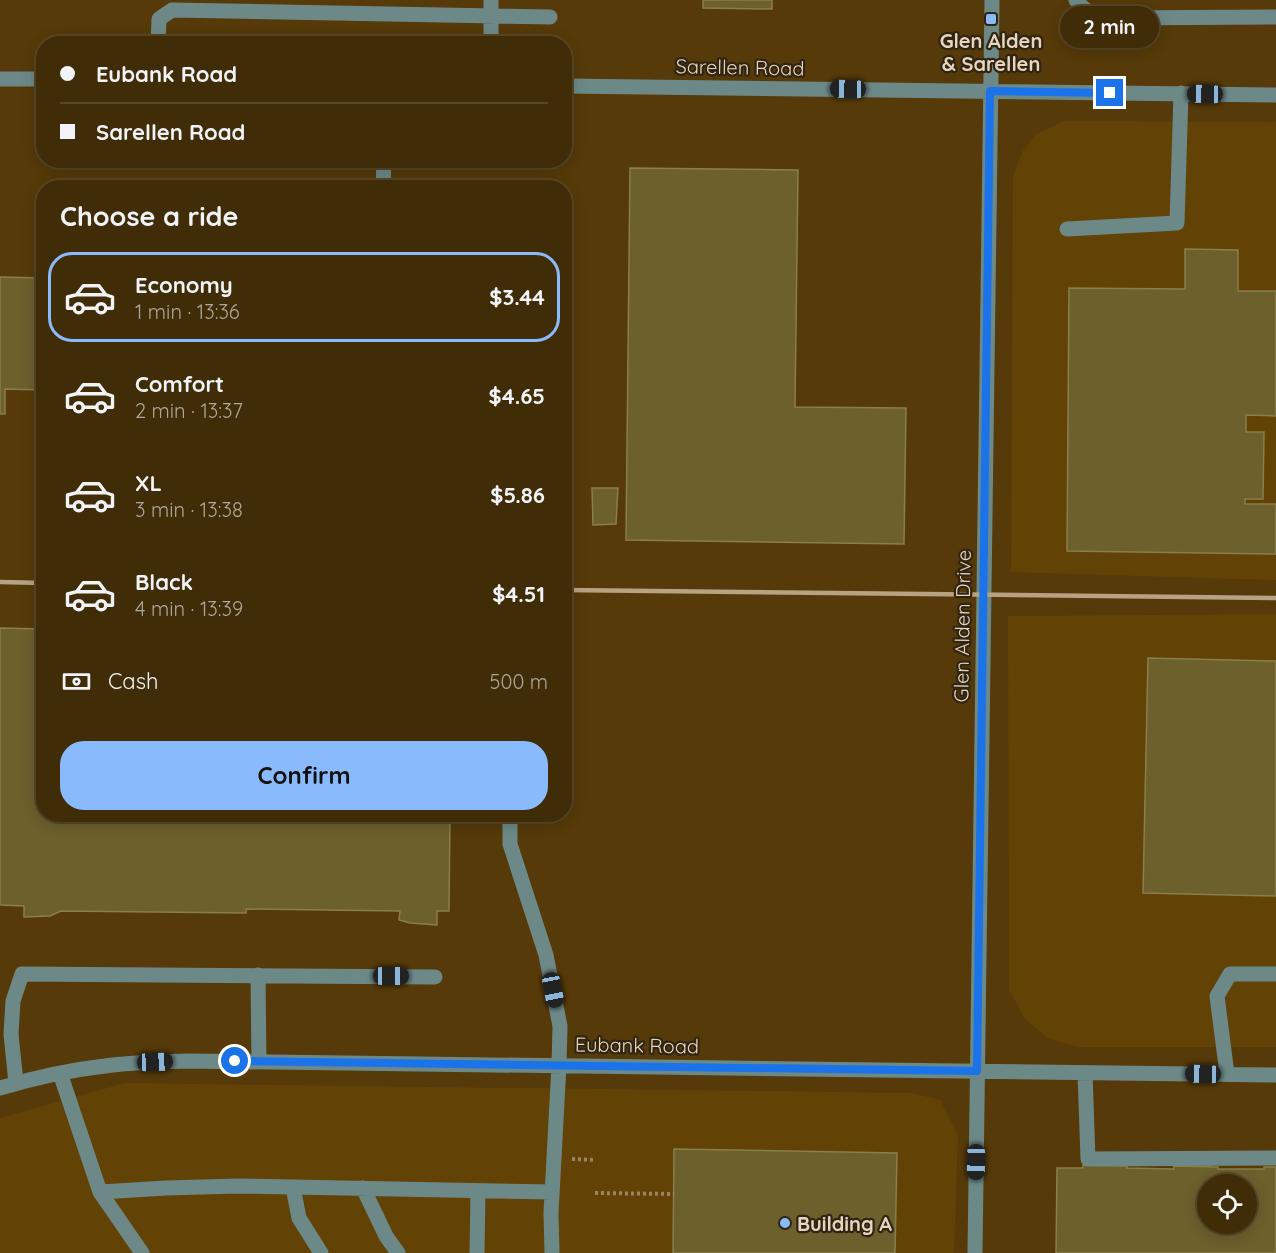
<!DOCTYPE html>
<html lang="en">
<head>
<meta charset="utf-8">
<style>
	body { margin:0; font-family:Quicksand,sans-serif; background:#473411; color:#f1f3f6; height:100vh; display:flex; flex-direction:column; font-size:22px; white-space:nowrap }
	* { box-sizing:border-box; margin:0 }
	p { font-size:20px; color:#aea79b }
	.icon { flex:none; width:33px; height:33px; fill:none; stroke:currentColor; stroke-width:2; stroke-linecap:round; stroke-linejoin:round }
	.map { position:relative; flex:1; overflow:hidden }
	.details { position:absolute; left:36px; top:180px; width:536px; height:642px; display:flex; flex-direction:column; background:#402c07; border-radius:24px; box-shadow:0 3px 15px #0003,0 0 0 2px #594828 }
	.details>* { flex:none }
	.top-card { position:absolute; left:36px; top:36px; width:536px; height:132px; border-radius:24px; box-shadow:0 3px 15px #0003,0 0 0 2px #594828; display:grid; align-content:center; height:132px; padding:0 24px; background:#402c07 }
	.buttons { position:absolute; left:1197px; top:1174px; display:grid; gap:12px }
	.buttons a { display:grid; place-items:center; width:60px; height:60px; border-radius:50%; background:#402c07; box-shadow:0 3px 15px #0003,0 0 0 2px #594828; font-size:30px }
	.end { position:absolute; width:27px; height:27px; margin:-14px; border:8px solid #1a73e8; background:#fff; box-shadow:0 0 0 3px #fff }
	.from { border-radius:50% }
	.bubble { position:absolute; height:42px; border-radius:21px; background:#402c07; box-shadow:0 3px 15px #0003,0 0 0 2px #594828; font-size:20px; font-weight:800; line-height:42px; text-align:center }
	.car { position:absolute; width:18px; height:36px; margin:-18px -9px; border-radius:8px; box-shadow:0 0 4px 2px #0007; background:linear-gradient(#222 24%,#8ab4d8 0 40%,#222 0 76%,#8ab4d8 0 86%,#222 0) }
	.top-card b { display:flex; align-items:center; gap:21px; height:57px; font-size:22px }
	.top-card b+b { border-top:2px solid #594828 }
	.top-card i { width:15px; height:15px; background:#f1f3f6 }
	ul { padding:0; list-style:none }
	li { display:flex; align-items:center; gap:18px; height:90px; margin:0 12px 9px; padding:0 12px; border:3px solid transparent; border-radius:24px }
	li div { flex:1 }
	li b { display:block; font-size:22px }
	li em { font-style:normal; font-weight:800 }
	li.active { border-color:#89bafc }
	li>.icon { width:54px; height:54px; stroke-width:1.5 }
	h2 { padding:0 24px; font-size:27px; line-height:72px }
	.pay { display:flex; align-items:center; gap:15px; height:66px; padding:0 24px; font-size:22px }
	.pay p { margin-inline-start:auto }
	.cta { display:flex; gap:12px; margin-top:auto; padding:12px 24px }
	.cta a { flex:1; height:69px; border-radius:24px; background:#89bafc; color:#111; font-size:24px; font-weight:800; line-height:69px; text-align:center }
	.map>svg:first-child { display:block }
	.built { fill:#634206 }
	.building { fill:#6c602d; stroke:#8a7e4a; stroke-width:1.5; fill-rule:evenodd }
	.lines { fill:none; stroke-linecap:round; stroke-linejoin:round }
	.path { stroke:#9b8560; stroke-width:4; stroke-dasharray:3 3; stroke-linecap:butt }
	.minor { stroke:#6c8988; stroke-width:15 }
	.rail { stroke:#b7a383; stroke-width:4.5 }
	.route { stroke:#1a73e8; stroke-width:8 }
	.poi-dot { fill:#89bafc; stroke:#312512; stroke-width:2 }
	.labels { text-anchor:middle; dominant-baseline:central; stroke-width:4.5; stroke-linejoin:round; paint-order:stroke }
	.poi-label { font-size:20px; font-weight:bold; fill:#e7d6bf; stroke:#312512 }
	.street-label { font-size:20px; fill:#e7d6bf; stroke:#312512 }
</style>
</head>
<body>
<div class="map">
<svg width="1276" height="1253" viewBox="0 0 1276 1253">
	<rect width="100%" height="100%" fill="#563a09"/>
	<path class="built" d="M1064,121L1276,122V580L1011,572L1013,177L1022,152L1036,134Z
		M1276,614V1047H1077L1047,1038L1025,1019L1009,990L1008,616Z
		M125,1083L912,1093L940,1100L958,1135L954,1253H0V1118Z"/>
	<path class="building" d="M703,0H772V9L703,8Z
		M630,168L798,170L795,407L906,408L904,544L626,540Z
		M1185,249L1238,250V291H1276V416L1246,415V432H1264L1263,499H1245V504H1276V554L1067,551L1069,288L1185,289Z
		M0,277L44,278V390L5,389V414H0Z
		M592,488H618L616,524L593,525Z
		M0,628L44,629V814H450L449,911H437V925L410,923L399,920L400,911L246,909V913L61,911L50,916L24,917V906L0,905Z
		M1148,658L1276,661V896L1143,893Z
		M674,1149L897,1153L895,1253H673Z
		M1083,1165L1127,1166V1168L1174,1169V1166L1218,1167V1169H1264V1167H1276V1253H1056L1057,1168H1083ZM1208,1185H1246V1224H1208Z"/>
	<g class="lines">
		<path class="path" d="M572,1159L596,1160
			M595,1193L674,1194"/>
		<path class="minor" d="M491,0V44
			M1076,0C1085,13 1097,15 1112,18L1276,17
			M158,44L159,19L172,10L550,17
			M0,79H44
			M564,86L1276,95
			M383,188L384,160
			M1067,229L1177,223L1181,93
			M510,814V844L546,955L560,1026L559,1065L551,1213L552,1253
			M258,975L259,1062
			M60,1073L100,1192L166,1188L238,1186L552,1192
			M1085,1073L1088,1159L1276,1158
			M1227,1074L1217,996L1230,974H1276
			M16,1083L11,1034L13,1001L22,974L435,977
			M0,1088C34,1078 69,1070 105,1066C132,1062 160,1062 188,1061L1276,1075
			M293,1187L299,1218L321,1253
			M363,1188L386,1236L398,1253
			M100,1192L142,1253
			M477,1253L478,1192
			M975,1253L992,0"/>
		<path class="rail" d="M0,582L44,583
			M564,590L1276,598"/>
	</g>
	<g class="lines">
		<path class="route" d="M235,1061L977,1071L990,91L1110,93"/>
	</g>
	<g class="poi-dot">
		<rect x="985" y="13" width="12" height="12" rx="3"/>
		<circle cx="785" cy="1223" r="6"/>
	</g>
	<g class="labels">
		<g class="poi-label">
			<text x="991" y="40">Glen Alden<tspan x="991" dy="23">&amp; Sarellen</tspan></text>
			<text x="797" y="1223" text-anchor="start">Building A</text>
		</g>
		<g class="street-label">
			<text transform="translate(740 67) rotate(1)">Sarellen Road</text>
			<text transform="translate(962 626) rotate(-89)">Glen Alden Drive</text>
			<text transform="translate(637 1045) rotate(1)">Eubank Road</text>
		</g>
	</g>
</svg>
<div class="buttons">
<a><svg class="icon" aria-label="locate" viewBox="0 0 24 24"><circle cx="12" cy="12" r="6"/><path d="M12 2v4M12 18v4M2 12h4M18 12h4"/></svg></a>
</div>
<i class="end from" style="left:235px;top:1061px"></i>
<i class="end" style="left:1110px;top:93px"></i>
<div class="bubble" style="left:1060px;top:6px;width:99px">2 min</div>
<i class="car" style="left:848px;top:89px;rotate:271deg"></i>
<i class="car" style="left:1205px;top:94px;rotate:271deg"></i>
<i class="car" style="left:391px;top:976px;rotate:90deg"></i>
<i class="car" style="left:553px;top:990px;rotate:169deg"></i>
<i class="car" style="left:155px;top:1062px;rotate:88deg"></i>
<i class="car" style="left:1203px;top:1074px;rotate:271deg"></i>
<i class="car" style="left:976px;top:1162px;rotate:181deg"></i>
<div class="top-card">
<b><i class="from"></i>Eubank Road</b>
<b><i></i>Sarellen Road</b>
</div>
<section class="details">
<h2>Choose a ride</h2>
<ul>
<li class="active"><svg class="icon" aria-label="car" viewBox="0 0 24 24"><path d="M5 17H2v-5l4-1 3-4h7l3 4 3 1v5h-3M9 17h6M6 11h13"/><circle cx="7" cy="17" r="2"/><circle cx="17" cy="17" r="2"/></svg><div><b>Economy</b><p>1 min · 13:36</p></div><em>$3.44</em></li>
<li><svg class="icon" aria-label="car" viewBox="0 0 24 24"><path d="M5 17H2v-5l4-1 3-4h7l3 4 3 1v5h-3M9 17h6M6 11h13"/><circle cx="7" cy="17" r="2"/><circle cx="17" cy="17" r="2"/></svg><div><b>Comfort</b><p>2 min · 13:37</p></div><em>$4.65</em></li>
<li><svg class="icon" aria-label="car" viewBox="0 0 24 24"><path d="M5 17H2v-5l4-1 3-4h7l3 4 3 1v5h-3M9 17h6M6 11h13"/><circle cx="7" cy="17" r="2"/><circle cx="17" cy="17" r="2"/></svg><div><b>XL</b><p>3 min · 13:38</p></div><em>$5.86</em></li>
<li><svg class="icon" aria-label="car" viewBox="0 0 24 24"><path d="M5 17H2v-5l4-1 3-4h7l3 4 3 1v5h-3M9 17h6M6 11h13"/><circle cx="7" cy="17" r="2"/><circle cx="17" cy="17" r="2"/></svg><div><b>Black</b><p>4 min · 13:39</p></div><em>$4.51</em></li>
</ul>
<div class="pay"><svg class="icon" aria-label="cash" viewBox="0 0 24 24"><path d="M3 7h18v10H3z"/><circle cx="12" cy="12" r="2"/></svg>Cash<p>500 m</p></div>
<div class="cta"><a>Confirm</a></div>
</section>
</div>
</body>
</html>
